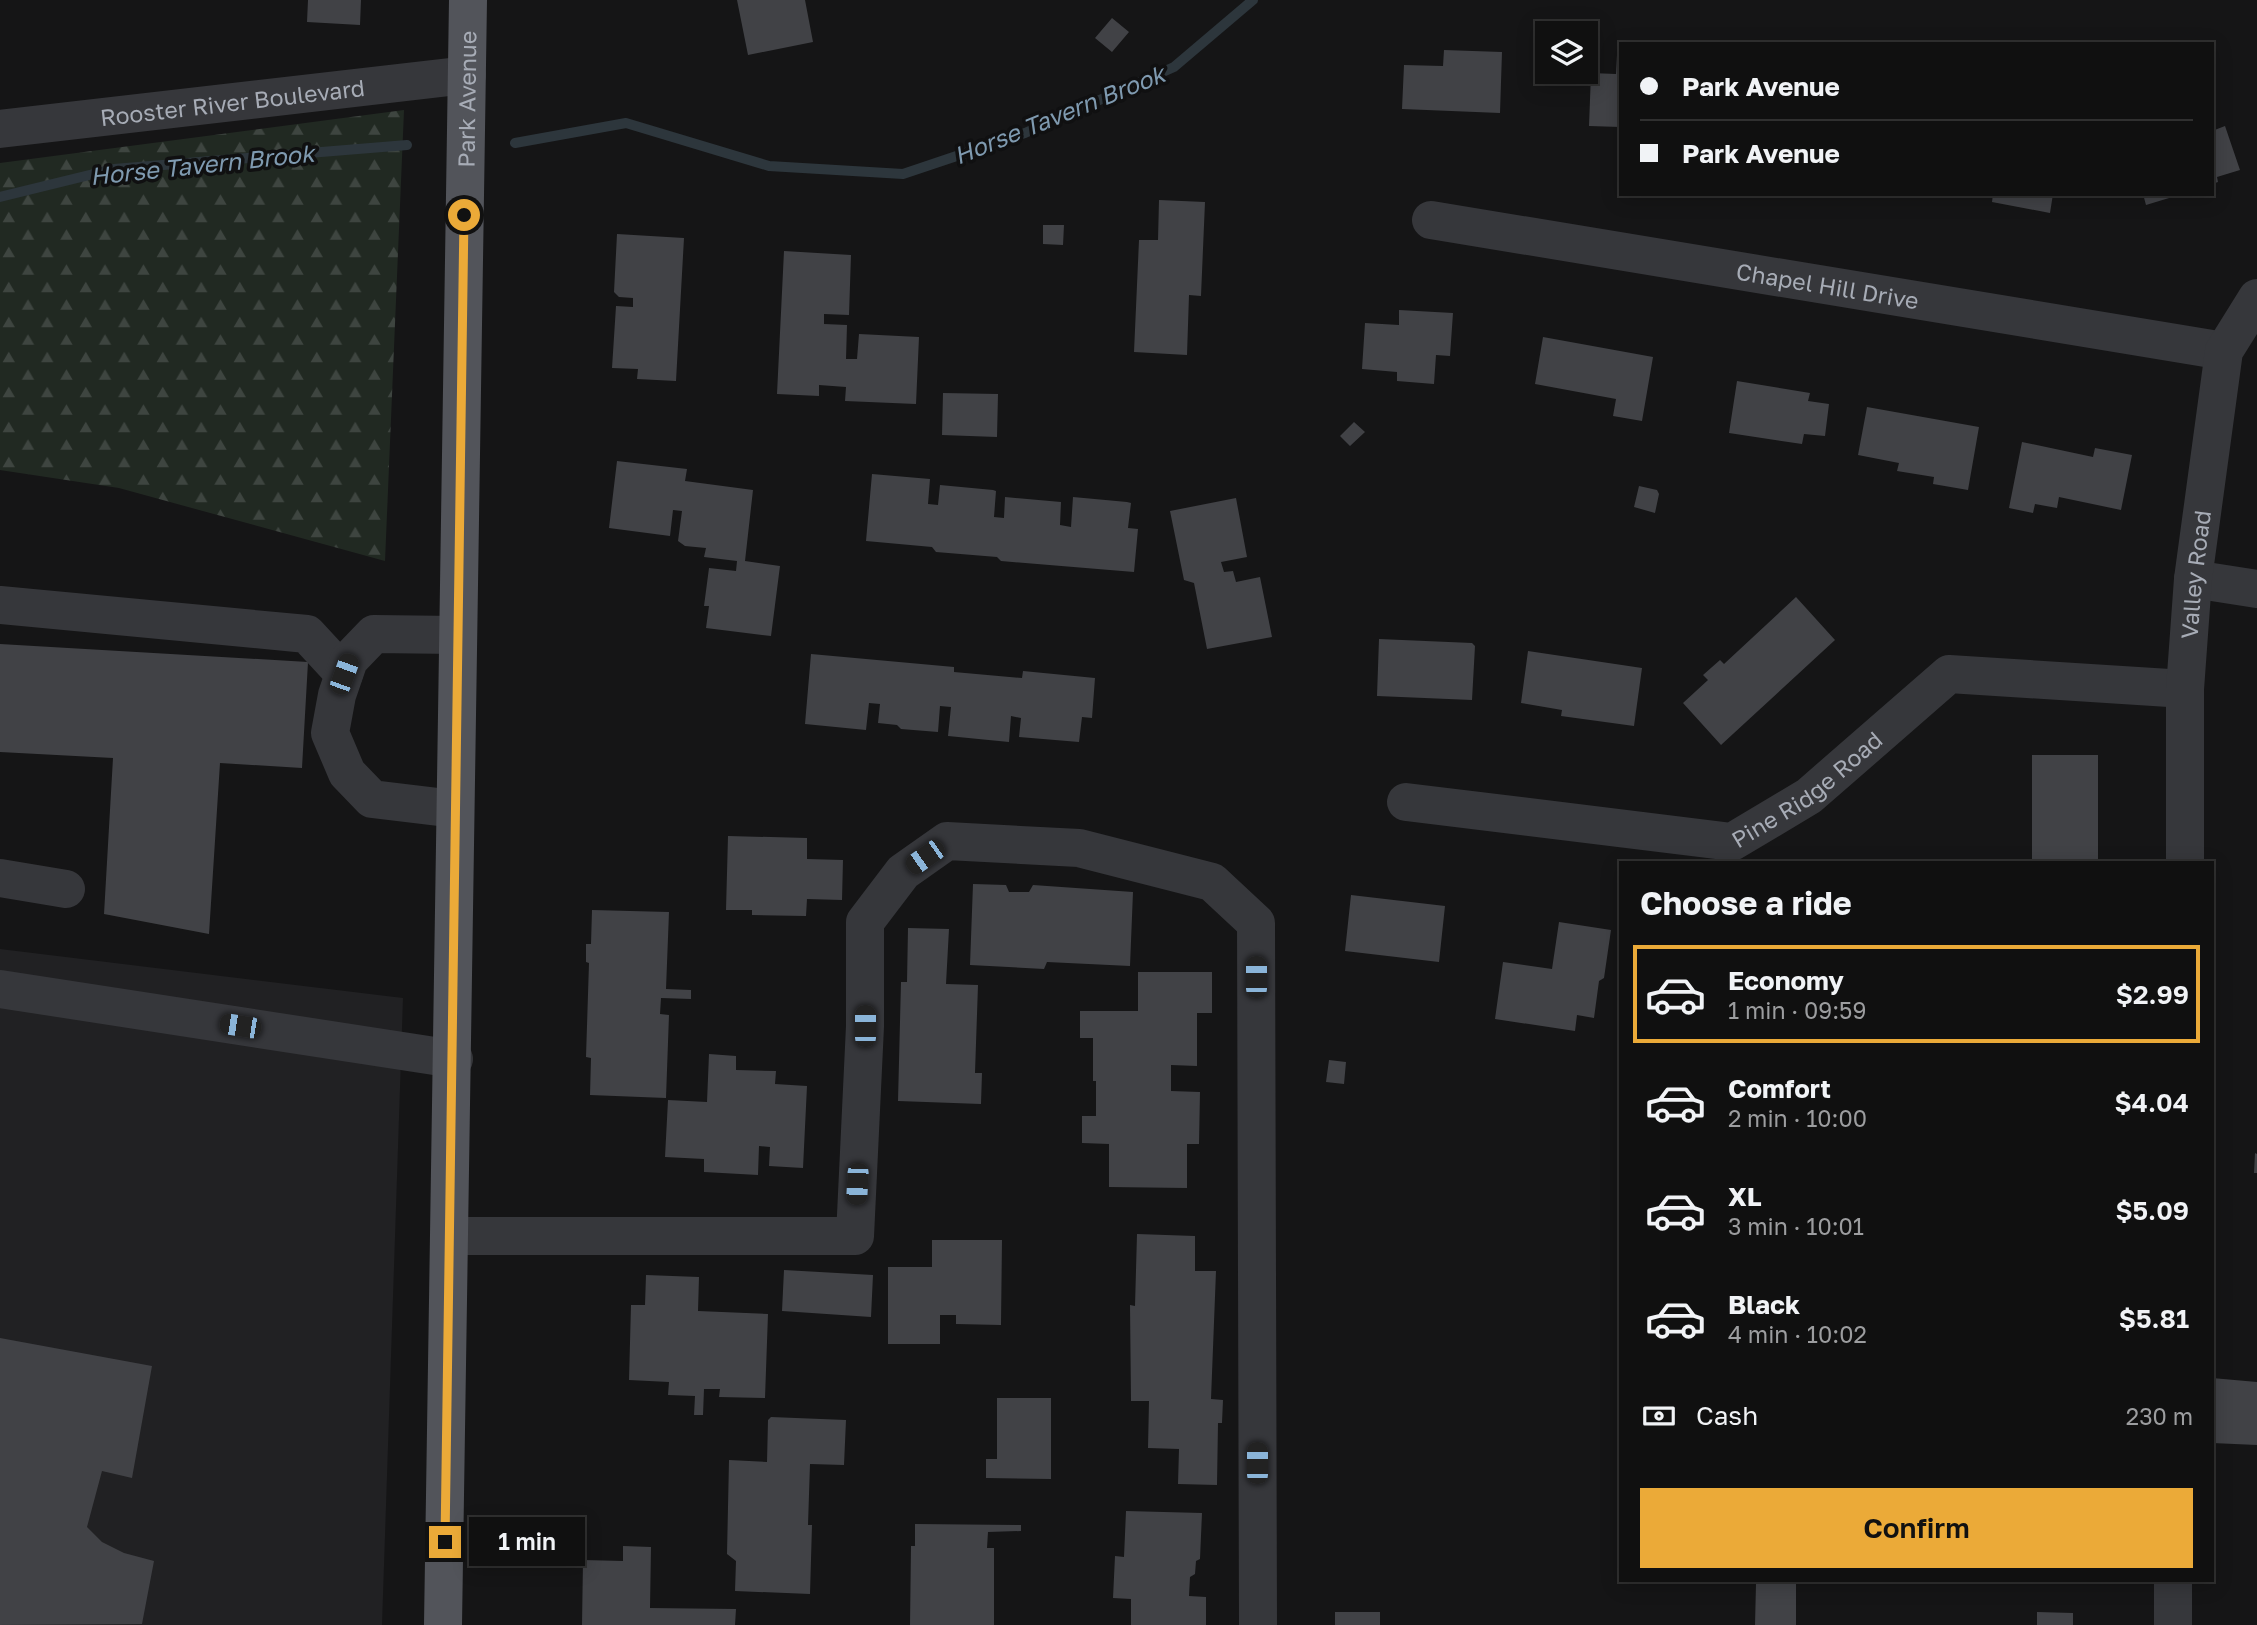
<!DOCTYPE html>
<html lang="en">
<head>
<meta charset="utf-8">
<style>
	body { margin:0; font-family:"Golos Text",sans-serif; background:#1e1e1e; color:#f1f3f6; height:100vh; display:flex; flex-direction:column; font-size:26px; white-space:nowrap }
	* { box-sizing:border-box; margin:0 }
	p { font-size:23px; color:#9c9d9f }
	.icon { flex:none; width:38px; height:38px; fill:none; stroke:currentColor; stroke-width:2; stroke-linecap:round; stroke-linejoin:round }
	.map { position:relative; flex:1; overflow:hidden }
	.side { position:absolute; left:1619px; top:861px; width:595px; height:721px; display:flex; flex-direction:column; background:#101010; border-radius:0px; box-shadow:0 4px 18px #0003,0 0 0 2px #303030 }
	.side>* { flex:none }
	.banner { position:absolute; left:1619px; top:42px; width:595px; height:154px; border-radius:0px; box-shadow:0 4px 18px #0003,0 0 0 2px #303030; display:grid; align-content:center; height:154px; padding:0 21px; background:#101010 }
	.fabs { position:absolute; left:1535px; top:21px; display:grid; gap:14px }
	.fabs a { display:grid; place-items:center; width:63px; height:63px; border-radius:0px; background:#101010; box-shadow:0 4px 18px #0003,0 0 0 2px #303030; font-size:35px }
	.end { position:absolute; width:32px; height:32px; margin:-16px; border:9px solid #ebaa38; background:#111; box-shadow:0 0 0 4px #111 }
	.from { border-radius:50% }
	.bubble { position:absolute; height:49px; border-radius:0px; background:#101010; box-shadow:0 4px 18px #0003,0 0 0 2px #303030; font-size:23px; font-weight:600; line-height:49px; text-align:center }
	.car { position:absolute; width:21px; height:42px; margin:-21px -10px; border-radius:9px; box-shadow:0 0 5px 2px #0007; background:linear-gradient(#222 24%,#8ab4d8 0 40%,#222 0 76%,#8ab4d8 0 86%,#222 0) }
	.banner b { display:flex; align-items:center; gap:24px; height:66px; font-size:26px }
	.banner b+b { border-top:2px solid #303030 }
	.banner i { width:18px; height:18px; background:#f1f3f6 }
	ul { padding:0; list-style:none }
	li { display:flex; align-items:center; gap:21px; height:98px; margin:0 14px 10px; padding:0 7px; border:4px solid transparent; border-radius:0px }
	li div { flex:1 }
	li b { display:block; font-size:26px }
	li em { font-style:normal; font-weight:600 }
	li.on { border-color:#ebaa38 }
	li>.icon { width:63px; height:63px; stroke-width:1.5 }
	h2 { padding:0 21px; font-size:32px; line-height:84px }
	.pay { display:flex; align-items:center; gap:18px; height:77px; padding:0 21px; font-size:26px }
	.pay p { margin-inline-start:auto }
	.cta { display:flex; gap:14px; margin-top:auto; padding:14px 21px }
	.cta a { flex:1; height:80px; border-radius:0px; background:#ebaa38; color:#111; font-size:28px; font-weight:600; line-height:80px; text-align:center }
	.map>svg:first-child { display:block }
	.built { fill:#212123 }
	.forest { fill:url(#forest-firs) }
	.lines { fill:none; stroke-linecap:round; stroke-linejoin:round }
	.stream { stroke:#2d363c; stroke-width:10 }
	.building { fill:#414246 }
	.minor { stroke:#36373b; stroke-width:38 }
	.major { stroke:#52545a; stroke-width:38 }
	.route { stroke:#ebaa38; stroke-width:9 }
	.labels { text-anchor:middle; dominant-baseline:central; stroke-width:7; stroke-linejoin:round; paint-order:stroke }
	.street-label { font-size:23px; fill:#a7acb6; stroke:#101011 }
	.water-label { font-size:24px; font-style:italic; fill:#7f9ab0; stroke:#101011 }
</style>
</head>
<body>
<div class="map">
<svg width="2257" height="1625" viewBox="0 0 2257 1625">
	<defs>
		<pattern id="forest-firs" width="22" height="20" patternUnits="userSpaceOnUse" patternTransform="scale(1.75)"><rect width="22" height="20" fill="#212922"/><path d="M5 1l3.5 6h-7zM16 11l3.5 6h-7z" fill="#3e4540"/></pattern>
	</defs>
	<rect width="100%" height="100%" fill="#151516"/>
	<path class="built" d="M0,949L403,998L382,1625H0Z"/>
	<path class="forest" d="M404,110L385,561L119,488L0,470V163Z"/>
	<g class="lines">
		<path class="stream" d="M515,143L626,123L769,166L903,174L1025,133L1174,67L1253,0
			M0,197L114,169L407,145"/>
	</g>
	<path class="building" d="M308,0H361L360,25L307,22Z
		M737,0H805L813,42L748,55Z
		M1112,18L1129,32L1112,52L1095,38Z
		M1444,50L1502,52L1500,113L1402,109L1404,65L1443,66Z
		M1617,55H1620V127L1589,126L1591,73L1616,74Z
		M2225,126L2240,170L2217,177L2218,182L2212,184V131Z
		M1993,194H2053L2050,213L1992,202Z
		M2143,194H2179V195L2146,205Z
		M1159,200L1205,202L1201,296L1189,295L1187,355L1134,352L1139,240H1158Z
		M1043,225H1064L1063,245L1043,244Z
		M617,234L684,238L676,381L637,379L638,369L612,368L616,306L633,307V298L619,297L614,292Z
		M784,251L851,255L849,315L824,314V324L847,325L846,359H857L859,334L919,337L916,404L845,401L846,387L819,385V396L777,394Z
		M1399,310L1453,313L1450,356L1436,355L1434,384L1397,381V372L1362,369L1365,323L1399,325Z
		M1543,337L1653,357L1642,421L1613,416L1616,399L1535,384Z
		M1737,381L1810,393L1808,401L1829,404L1825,436L1804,434L1802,444L1729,433Z
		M943,393L998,394L997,437L942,435Z
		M1867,407L1979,427L1968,490L1933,484L1934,477L1897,471L1899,463L1858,455Z
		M1354,422L1365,432L1350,446L1340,436Z
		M2022,442L2093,457L2095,448L2132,455L2121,510L2059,497L2057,508L2035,504L2033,513L2009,508Z
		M617,461L687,469L685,481L753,490L745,561L780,566L771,636L706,628L709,606H704L709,568L736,571L737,561L704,557L706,548L685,546L678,541L682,511L673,510L670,536L609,528Z
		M872,474L930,479L928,504L938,505L940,485L993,490L996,491L994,517L1004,518L1005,497L1061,502L1060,525L1071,527L1073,497L1127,502L1131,503L1128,528L1138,529L1134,572L1001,561L997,557L936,552L932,547L866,541Z
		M1639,486L1657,490L1659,494L1655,513L1634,507Z
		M1236,498L1247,557L1221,562L1224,572L1233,571L1236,582L1260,577L1272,637L1207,649L1194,583L1184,580L1170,511Z
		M1796,597L1835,640L1721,745L1683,703L1708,680L1703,675L1720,660L1724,664Z
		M1379,639L1472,643L1475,646L1472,700L1377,696Z
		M0,644L308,662L302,768L220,763L209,934L104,914L113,758L0,752Z
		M1528,651L1642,668L1634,726L1561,716L1562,710L1521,703Z
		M811,654L954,667V672L1022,678L1023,671L1095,678L1092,718L1082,717L1079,742L1019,737L1021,718L1011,716L1009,742L948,736L951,707L940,706L938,732L901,729L897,725L878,723L880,704L869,703L866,730L805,724Z
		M2032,755H2098V863H2032Z
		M728,836L807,838V859L843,860L842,900L807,899L806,916L752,915V910H726Z
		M973,884L1006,885L1009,892H1029L1033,885L1133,892L1130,966L1047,962L1044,969L970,965Z
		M1351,895L1445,906L1439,962L1345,951Z
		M592,910L669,912L666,989L691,990V999L661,998L660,1014L669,1015L666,1098L590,1095L591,1058L586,1057L589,963L586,962V944H591Z
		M1559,922L1611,930L1604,978L1599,981L1594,1018L1577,1015L1575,1031L1495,1019L1503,962L1552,969Z
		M908,928L949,929L946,984L978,985L975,1073H982L981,1104L898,1101L901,982H907Z
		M1138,972H1212V1013H1197V1066L1171,1065V1091L1200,1092L1199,1144H1187V1188L1109,1187V1144L1082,1143V1116H1096V1081H1093V1038H1080V1011H1138Z
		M709,1054L736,1056V1070L776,1071L775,1084L807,1086L803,1168L769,1166L770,1147L759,1146L758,1175L704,1172V1159L665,1157L668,1100L707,1102Z
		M1329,1060L1346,1062L1344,1084L1326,1082Z
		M2255,1153L2257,1154V1173H2254Z
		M1137,1234L1195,1236V1271H1216L1211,1399L1223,1400L1222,1423H1218L1217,1485L1178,1484L1179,1449L1148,1448L1149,1401H1131L1130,1305L1135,1306Z
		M932,1240H1002L1001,1325L956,1324V1315H940V1344H888V1267H932Z
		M784,1270L873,1275L871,1317L782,1311Z
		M646,1275L699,1277L698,1311L768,1314L765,1398L719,1397L720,1389H704L703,1415H694L695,1396L668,1395L669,1382L629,1380L631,1305H645Z
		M0,1338L152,1366L132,1478L102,1471L87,1527L102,1542L124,1553L154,1561L142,1624L0,1625Z
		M2212,1378L2257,1382V1445L2212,1443Z
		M997,1398H1051V1479L986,1478V1459H997Z
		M771,1417L846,1420L844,1465L810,1464L808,1525H812L810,1594L735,1591L736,1561L727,1554L729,1460L767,1462L768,1420Z
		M1126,1511L1202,1513L1200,1559L1196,1561L1195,1574L1190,1577L1189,1596L1206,1597V1625H1131V1599L1113,1598L1115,1556L1124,1557Z
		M915,1524L1021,1525V1531L988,1532L987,1548H994V1625H910L911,1546H915Z
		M623,1546L651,1547L650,1608L736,1609L735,1625H582L583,1560L623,1561Z
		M1756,1584H1796V1625H1755Z
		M1335,1612H1380V1625H1335Z
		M2037,1612L2073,1613V1625H2037Z"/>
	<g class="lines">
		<g class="minor">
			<path id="s1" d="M0,129L467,75"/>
			<path id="s2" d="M1431,220L2224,351"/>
			<path d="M2193,579L2257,589"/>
			<path d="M0,605L307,634L344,674"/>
			<path id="s3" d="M1406,802L1732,842L1809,796L1949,674L2185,689"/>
			<path d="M455,809L372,799L347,773L330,733L337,695L349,660L374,634L457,635"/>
			<path id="s4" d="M2185,863V689L2193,579L2224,351L2257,298"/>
			<path d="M0,878L66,889"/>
			<path d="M0,989L454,1059"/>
			<path d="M450,1236H855L865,1026V922L903,872L947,841L1079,848L1212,882L1256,923L1258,1625"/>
			<path d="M2173,1625V1580"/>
		</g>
		<path class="major" id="s5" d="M443,1625L468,0"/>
	</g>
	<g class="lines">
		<path class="route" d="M445,1542L464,215"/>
	</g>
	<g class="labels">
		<g class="street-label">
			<text stroke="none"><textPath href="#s5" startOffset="1526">Park Avenue</textPath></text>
			<text stroke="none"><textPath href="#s1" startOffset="234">Rooster River Boulevard</textPath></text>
			<text stroke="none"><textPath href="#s2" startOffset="402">Chapel Hill Drive</textPath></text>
			<text stroke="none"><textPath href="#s4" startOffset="289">Valley Road</textPath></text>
			<text stroke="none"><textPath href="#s3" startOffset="420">Pine Ridge Road</textPath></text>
		</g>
		<g class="water-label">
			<text transform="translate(1059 114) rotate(-22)">Horse Tavern Brook</text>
			<text transform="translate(202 164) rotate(-6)">Horse Tavern Brook</text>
		</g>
	</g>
</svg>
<div class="fabs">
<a><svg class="icon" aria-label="layers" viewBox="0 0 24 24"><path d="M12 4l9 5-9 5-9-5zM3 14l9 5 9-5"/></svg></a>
</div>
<i class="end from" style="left:464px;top:215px"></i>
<i class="end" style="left:445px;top:1542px"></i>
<div class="bubble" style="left:469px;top:1517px;width:116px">1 min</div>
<i class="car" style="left:344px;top:674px;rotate:20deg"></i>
<i class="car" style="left:925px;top:857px;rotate:235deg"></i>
<i class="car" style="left:1256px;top:977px;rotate:0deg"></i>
<i class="car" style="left:240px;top:1026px;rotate:279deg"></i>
<i class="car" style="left:865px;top:1026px;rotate:0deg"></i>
<i class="car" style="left:857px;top:1184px;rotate:183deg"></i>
<i class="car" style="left:1257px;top:1463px;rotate:0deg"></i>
<div class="banner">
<b><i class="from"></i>Park Avenue</b>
<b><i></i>Park Avenue</b>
</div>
<section class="side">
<h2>Choose a ride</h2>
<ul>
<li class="on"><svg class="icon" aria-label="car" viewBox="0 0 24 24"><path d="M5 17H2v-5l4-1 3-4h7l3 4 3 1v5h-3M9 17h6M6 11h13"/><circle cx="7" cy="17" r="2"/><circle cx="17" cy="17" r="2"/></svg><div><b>Economy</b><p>1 min · 09:59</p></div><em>$2.99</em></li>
<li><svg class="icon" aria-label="car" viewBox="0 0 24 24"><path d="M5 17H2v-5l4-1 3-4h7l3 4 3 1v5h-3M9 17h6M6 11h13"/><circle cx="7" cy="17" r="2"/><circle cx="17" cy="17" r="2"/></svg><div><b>Comfort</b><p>2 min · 10:00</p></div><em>$4.04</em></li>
<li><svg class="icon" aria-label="car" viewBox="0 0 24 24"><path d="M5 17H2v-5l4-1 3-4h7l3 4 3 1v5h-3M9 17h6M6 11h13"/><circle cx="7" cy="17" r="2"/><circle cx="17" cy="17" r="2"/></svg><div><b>XL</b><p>3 min · 10:01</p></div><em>$5.09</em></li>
<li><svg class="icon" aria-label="car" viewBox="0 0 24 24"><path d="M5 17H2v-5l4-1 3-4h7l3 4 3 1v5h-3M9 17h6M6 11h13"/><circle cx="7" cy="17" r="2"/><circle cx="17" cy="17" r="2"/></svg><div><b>Black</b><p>4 min · 10:02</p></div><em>$5.81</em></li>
</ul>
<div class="pay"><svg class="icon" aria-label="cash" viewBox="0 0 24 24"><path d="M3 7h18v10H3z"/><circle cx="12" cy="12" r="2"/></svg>Cash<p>230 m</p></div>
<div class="cta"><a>Confirm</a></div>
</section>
</div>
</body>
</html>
